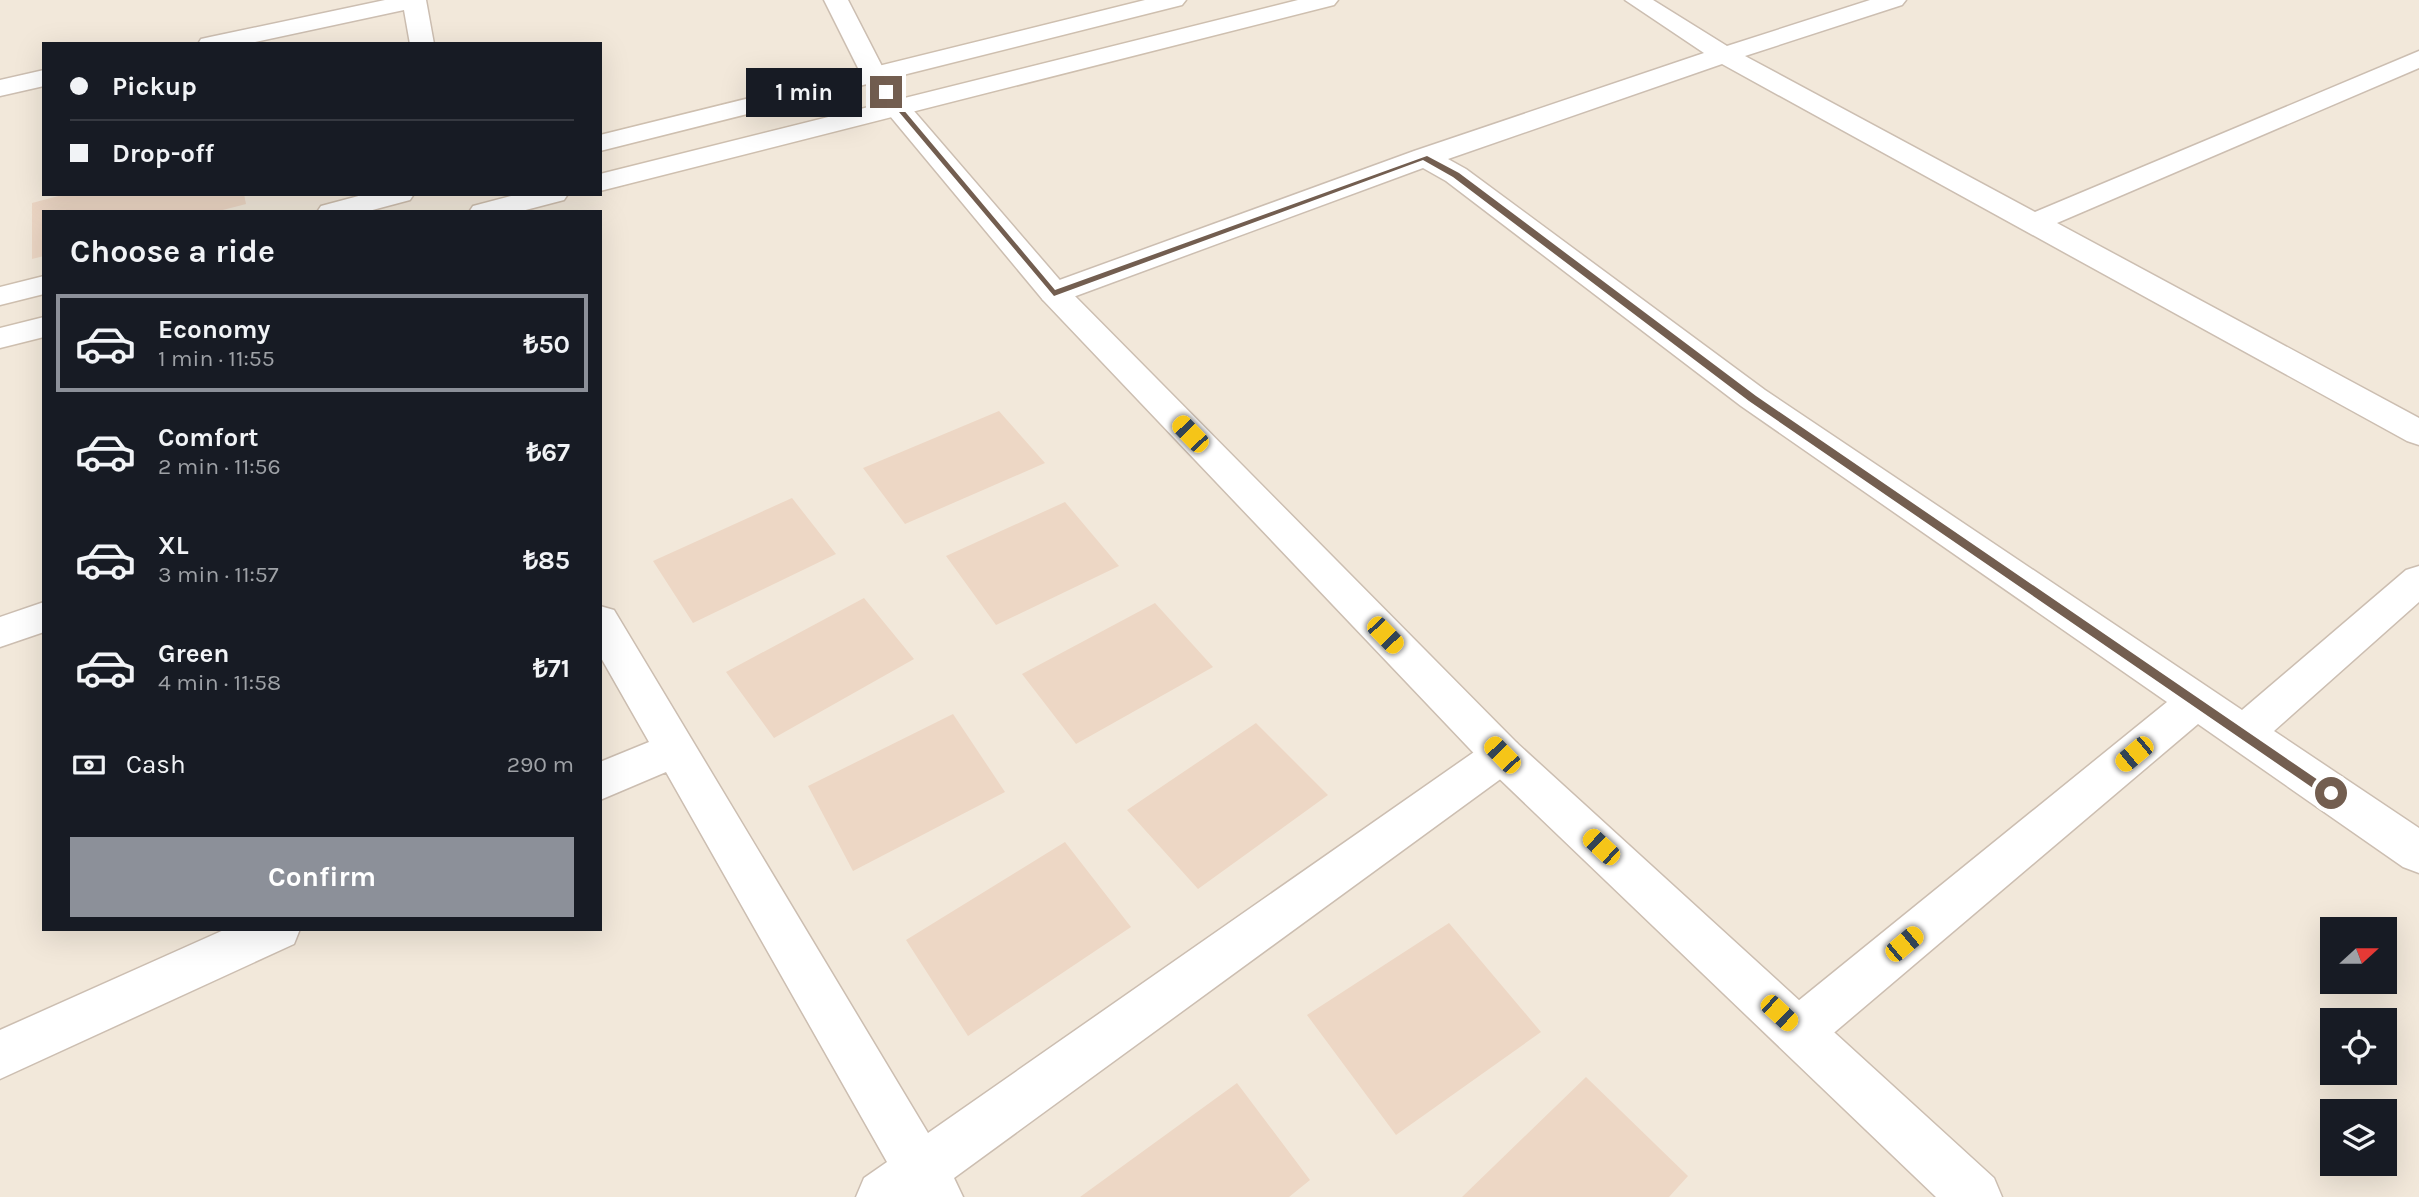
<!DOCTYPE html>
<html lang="en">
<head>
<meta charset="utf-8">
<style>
	body { margin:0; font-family:Karla,sans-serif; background:#242831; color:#f1f3f6; height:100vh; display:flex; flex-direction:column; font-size:26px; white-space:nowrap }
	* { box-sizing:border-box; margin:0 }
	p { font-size:23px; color:#9ea1a6 }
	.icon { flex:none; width:38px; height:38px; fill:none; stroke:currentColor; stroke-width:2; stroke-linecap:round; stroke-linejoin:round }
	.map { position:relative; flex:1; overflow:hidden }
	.panel { position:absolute; left:42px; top:210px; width:560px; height:721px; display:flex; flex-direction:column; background:#171b24; border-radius:0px; box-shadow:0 7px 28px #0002 }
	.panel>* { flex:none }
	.top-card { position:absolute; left:42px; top:42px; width:560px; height:154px; border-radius:0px; box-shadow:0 7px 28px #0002; display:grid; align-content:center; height:154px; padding:0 28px; background:#171b24 }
	.needle { width:46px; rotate:69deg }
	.buttons { position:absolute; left:2320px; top:917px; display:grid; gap:14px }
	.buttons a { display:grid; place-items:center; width:77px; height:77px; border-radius:0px; background:#171b24; box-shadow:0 7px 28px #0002; font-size:35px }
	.end { position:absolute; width:32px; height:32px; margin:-16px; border:9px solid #735e50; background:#fff; box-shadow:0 0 0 4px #fff }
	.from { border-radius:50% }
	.bubble { position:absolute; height:49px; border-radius:0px; background:#171b24; box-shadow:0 7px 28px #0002; font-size:23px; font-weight:700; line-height:49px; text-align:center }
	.car { position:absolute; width:21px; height:42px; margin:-21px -10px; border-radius:9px; box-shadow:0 0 5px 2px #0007; background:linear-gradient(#f5c518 24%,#345 0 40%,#f5c518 0 76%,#345 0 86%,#f5c518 0) }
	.top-card b { display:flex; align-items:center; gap:24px; height:66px; font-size:26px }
	.top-card b+b { border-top:2px solid #363941 }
	.top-card i { width:18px; height:18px; background:#f1f3f6 }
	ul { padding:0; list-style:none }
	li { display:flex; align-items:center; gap:21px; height:98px; margin:0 14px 10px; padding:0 14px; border:4px solid transparent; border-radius:0px }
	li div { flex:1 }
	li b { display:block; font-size:26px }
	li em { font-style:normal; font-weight:700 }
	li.current { border-color:#8c9099 }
	li>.icon { width:63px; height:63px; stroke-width:1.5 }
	h2 { padding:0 28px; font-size:32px; line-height:84px }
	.pay { display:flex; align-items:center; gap:18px; height:77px; padding:0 28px; font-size:26px }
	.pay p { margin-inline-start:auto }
	.action { display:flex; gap:14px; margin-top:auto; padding:14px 28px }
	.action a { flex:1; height:80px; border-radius:0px; background:#8c9099; color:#fff; font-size:28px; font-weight:700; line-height:80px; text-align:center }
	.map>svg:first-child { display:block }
	.residential { fill:#f2e8da; fill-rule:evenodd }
	.building { fill:#edd7c5 }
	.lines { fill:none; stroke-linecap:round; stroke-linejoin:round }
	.minor-casing { stroke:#ccbeb1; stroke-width:3 }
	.tertiary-casing { stroke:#ccbeb1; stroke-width:3 }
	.secondary-casing { stroke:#cebfaf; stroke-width:3 }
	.minor { fill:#fff; fill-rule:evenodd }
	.tertiary { fill:#fff; fill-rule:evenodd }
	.secondary { fill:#fff; fill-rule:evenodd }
	.route { fill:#735e50 }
</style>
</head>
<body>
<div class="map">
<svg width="2419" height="1197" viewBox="0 0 2419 1197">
	<rect width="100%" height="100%" fill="#fbf5eb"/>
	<path class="residential" d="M0,0H2419V1197H0ZM44,44H600V194H44ZM44,212H600V929H44ZM2333,929H2385V982H2333ZM2333,1020H2385V1073H2333ZM2333,1111H2385V1164H2333Z"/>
	<path class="building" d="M66,194H244L246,204L215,212H44V256L32,259V203Z
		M999,411L1045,463L905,524L863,468Z
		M792,498L836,554L693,623L653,561Z
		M1065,502L1119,566L996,625L946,556Z
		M864,598L914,659L774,738L726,672Z
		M1155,603L1213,667L1076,744L1022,674Z
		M953,714L1005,792L853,871L808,786Z
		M1256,723L1328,795L1198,889L1127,810Z
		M1065,842L1131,927L968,1036L906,940Z
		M1449,923L1541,1032L1396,1135L1307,1015Z
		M1586,1077L1688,1176L1669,1197H1462Z
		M1237,1083L1310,1180L1289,1197H1080Z"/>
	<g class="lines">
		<defs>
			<path id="minor" d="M385,0H426L434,44H410L404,10L246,44H198L201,39L210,37Z
				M1625,0H1653L1727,46L1870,0H1906L1902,5L1745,56L2035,212L2419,51V68L2057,223L2419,418V445L2407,441L1722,64L1448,159L1466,169L1765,390L2242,710L2406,570L2419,566V602L2274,731L2419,828V873L2403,867L2198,724L1816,1048L1799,1055L1782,1048L1774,1031L1782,1014L2167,702L1741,406L1446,181L1423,168L1065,300L1054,302L1043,300L1039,293L1043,286L1414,151L1704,53Z
				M44,70V86L0,96V80Z
				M44,602V632L0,647V617Z
				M600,606L614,610L928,1133L1487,743L1502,737L1517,743L1523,755L1517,767L954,1178L963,1197H856L864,1178L887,1162L666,772L600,800V762L649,742L600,656Z
				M226,929H300L294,944L0,1079V1030Z"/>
			<path id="tertiary" d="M824,0H848L886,74L908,104L1065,286L1517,743L1994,1178L2002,1197H1936L1487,767L1043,300L890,116L861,74Z"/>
			<path id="secondary" d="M1145,0H1186L1182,5L600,151V135Z
				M1298,0H1338L1334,5L600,191V174Z
				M366,194H414L410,200L365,212H317L321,206Z
				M519,194H568L564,200L518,212H469L473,206Z
				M44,276V294L0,305V287Z
				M44,317V337L0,348V328Z"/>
		</defs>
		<use href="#minor" class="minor-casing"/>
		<use href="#tertiary" class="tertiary-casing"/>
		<use href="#secondary" class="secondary-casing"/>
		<use href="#minor" class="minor"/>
		<use href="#tertiary" class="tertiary"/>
		<use href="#secondary" class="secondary"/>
	</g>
	<path class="route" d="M886,89L1055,290L1427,156L1459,173L1756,396L2337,793L2335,797H2326L1749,401L1453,177L1423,160L1054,296L883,93Z"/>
</svg>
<div class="buttons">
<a><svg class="needle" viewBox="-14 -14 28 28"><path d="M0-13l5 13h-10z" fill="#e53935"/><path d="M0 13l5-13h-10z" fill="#9ea1a6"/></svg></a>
<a><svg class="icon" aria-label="locate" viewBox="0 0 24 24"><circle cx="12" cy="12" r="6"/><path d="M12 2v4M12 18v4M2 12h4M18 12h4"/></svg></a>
<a><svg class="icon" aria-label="layers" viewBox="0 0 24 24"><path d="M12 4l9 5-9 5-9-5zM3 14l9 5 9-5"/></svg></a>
</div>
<i class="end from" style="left:2331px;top:793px"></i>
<i class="end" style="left:886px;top:92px"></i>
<div class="bubble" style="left:746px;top:68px;width:116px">1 min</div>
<i class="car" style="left:1190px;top:434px;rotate:316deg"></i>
<i class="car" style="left:1385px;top:635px;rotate:136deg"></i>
<i class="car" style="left:2134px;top:754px;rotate:230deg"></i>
<i class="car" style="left:1502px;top:755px;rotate:316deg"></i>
<i class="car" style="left:1601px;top:847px;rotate:313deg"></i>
<i class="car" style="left:1904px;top:944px;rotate:50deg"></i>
<i class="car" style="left:1779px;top:1013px;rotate:133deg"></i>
<div class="top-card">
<b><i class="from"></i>Pickup</b>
<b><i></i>Drop-off</b>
</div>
<section class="panel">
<h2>Choose a ride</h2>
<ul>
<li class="current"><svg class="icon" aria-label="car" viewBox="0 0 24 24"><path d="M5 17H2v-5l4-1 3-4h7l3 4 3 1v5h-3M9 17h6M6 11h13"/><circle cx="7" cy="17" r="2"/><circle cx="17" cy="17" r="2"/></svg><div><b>Economy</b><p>1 min · 11:55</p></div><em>₺50</em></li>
<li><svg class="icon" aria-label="car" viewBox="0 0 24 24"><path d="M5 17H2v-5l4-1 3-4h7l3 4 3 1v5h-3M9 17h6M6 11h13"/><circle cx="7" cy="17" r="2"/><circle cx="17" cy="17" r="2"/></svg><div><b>Comfort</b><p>2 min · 11:56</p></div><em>₺67</em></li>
<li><svg class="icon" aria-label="car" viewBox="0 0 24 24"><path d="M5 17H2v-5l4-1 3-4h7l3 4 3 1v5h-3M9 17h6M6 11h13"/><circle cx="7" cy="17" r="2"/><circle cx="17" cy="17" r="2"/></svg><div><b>XL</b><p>3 min · 11:57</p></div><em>₺85</em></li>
<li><svg class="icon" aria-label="car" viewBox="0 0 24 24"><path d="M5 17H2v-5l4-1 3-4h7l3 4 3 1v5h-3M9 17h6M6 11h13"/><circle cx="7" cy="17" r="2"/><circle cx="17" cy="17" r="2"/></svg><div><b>Green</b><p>4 min · 11:58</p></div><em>₺71</em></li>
</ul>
<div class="pay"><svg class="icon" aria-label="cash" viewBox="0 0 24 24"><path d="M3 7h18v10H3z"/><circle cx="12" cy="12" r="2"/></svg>Cash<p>290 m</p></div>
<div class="action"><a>Confirm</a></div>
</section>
</div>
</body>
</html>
